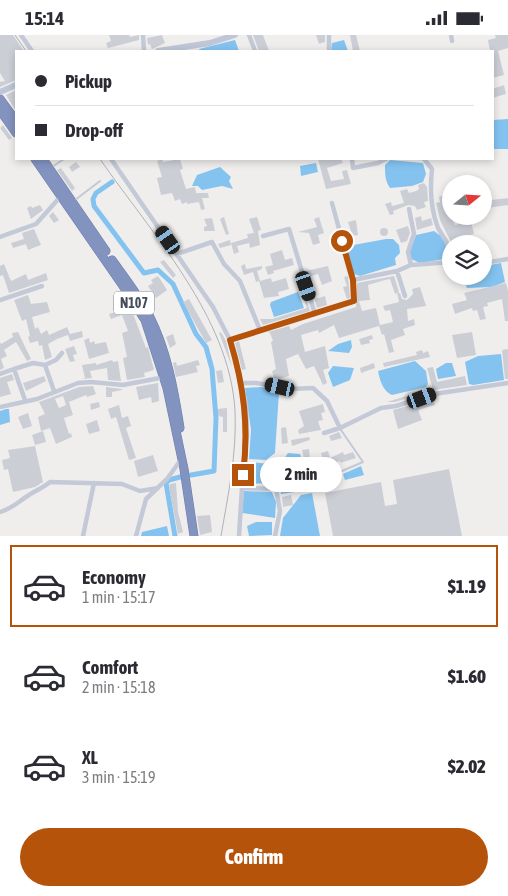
<!DOCTYPE html>
<html lang="en">
<head>
<meta charset="utf-8">
<style>
	body { margin:0; font-family:"Asap Condensed",sans-serif; background:#f7f7f7; color:#2b2b33; height:100vh; display:flex; flex-direction:column; font-size:19px; white-space:nowrap }
	* { box-sizing:border-box; margin:0 }
	p { font-size:16px; color:#7c7c81 }
	.icon { flex:none; width:28px; height:28px; fill:none; stroke:currentColor; stroke-width:2; stroke-linecap:round; stroke-linejoin:round }
	.map { position:relative; height:501px; overflow:hidden }
	.drawer { display:flex; flex-direction:column; background:#fff; flex:1 }
	.drawer>* { flex:none }
	.banner { position:absolute; left:15px; top:15px; width:479px; height:110px; border-radius:0px; box-shadow:0 2px 8px #0003; display:grid; align-content:center; height:110px; padding:0 20px; background:#fff }
	.needle { width:32px; rotate:72deg }
	.tools { position:absolute; left:442px; top:140px; display:grid; gap:10px }
	.tools a { display:grid; place-items:center; width:50px; height:50px; border-radius:50%; background:#fff; box-shadow:0 2px 8px #0003; font-size:25px }
	.end { position:absolute; width:22px; height:22px; margin:-11px; border:6px solid #b45309; background:#fff; box-shadow:0 0 0 2px #fff }
	.from { border-radius:50% }
	.bubble { position:absolute; height:35px; border-radius:18px; background:#fff; box-shadow:0 2px 8px #0003; font-size:16px; font-weight:800; line-height:35px; text-align:center }
	.car { position:absolute; width:15px; height:30px; margin:-15px -8px; border-radius:6px; box-shadow:0 0 4px 1px #0007; background:linear-gradient(#222 24%,#8ab4d8 0 40%,#222 0 76%,#8ab4d8 0 86%,#222 0) }
	.banner b { display:flex; align-items:center; gap:18px; height:48px; font-size:19px }
	.banner b+b { border-top:1px solid #e1e1e2 }
	.banner i { width:12px; height:12px; background:#2b2b33 }
	ul { padding:9px 0 0; list-style:none }
	li { display:flex; align-items:center; gap:15px; height:82px; margin:0 10px 8px; padding:0 10px; border:2px solid transparent; border-radius:0px }
	li div { flex:1 }
	li b { display:block; font-size:19px }
	li em { font-style:normal; font-weight:800 }
	li.active { border-color:#b45309 }
	li>.icon { width:45px; height:45px; stroke-width:1.5 }
	.cta { display:flex; gap:10px; margin-top:auto; padding:10px 20px }
	.cta a { flex:1; height:58px; border-radius:30px; background:#b45309; color:#fff; font-size:20px; font-weight:800; line-height:58px; text-align:center }
	.status { display:flex; justify-content:space-between; align-items:center; height:35px; padding:0 25px; background:#fff; direction:ltr }
	.status svg { height:14px; fill:currentColor }
	.map>svg:first-child { display:block }
	.water { fill:#84c3f0 }
	.lines { fill:none; stroke-linecap:round; stroke-linejoin:round }
	.canal { stroke:#84c3f0; stroke-width:5 }
	.building { fill:#ccced6; fill-rule:evenodd }
	.highway-casing { stroke:#6e7eab; stroke-width:9 }
	.lane { stroke:#c3c9d6; stroke-width:2 }
	.street { stroke:#c3c9d6; stroke-width:4.5 }
	.secondary { stroke:#bfc6d8; stroke-width:6 }
	.highway { stroke:#8293bf; stroke-width:8 }
	.rail { stroke:#afb1b8; stroke-width:1 }
	.route { stroke:#b45309; stroke-width:6 }
	.labels { text-anchor:middle; dominant-baseline:central; stroke-width:4; stroke-linejoin:round; paint-order:stroke }
	.shield { fill:#fff; stroke:#7d828d; stroke-width:1 }
	.shield-label { font-size:14px; font-weight:bold; fill:#454c5c }
</style>
</head>
<body>
<div class="status"><b>15:14</b><svg viewBox="0 0 49 12"><path d="M0 12V9h3v3zM5 12V6h3v6zM10 12V3h3v9zM15 12V0h3v12zM26 1h20v11H26zM47 4h2v5h-2z"/></svg></div>
<div class="map">
<svg width="508" height="501" viewBox="0 0 508 501">
	<rect width="100%" height="100%" fill="#f0eeed"/>
	<path class="water" d="M235,5L239,16H200L199,14Z
		M344,5L348,16H331L332,8Z
		M508,84V114H493V85Z
		M390,125L423,128L426,139L423,147L412,151L390,153C385,146 385,139 385,130Z
		M316,128L318,137L301,141L300,131Z
		M220,132L231,142L229,146L233,154L222,151L202,155L198,151H192L197,140Z
		M434,196L446,205L451,223L420,228L411,224L409,218L416,200Z
		M386,204H393L399,210L400,218L395,223L396,230L360,241L354,239L346,218L348,211Z
		M501,228L505,247L492,252L467,253L462,241H484V231Z
		M298,257L304,273L274,282L270,270L271,267Z
		M351,305L352,312L349,318L328,316L338,309Z
		M501,319L504,345L473,350L469,349L465,327L478,321Z
		M415,326L426,336L428,349L426,352L392,360C383,356 380,346 378,336Z
		M446,328H452L456,341L438,344L436,334Z
		M333,331L354,333L350,345L333,352L328,338Z
		M261,352L279,357L275,418L266,425L249,424L251,395L245,353Z
		M6,374H9L10,387L0,390V376Z
		M288,418L300,419L303,428L300,433L285,437L281,428Z
		M252,427L268,429V448L250,449L246,434Z
		M361,431L364,440L345,445L343,439Z
		M292,443L299,446L302,456L281,459L280,451L285,445Z
		M244,456L272,457L276,467L275,483L242,478Z
		M312,458L320,501H280L283,483L301,460Z
		M256,487H272V500L249,501L247,491Z
		M167,491L169,501H141L142,497Z"/>
	<g class="lines">
		<path class="canal" d="M112,147L96,158L93,164L94,171L144,238L158,235L173,249L196,299L206,312L212,334L216,383L214,436L191,440
			M175,501L166,448L169,445L180,442"/>
	</g>
	<path class="building" d="M0,0H13L24,16H16V45L0,52V47L5,46L0,38Z
		M109,0H129L130,2L139,0V5L108,13L106,8L111,6Z
		M162,0L165,8L152,14L150,9L148,10L147,3Z
		M253,0H263L269,16H259Z
		M316,0H325V7L319,9Z
		M350,0H356L360,16H353Z
		M495,0H508V13L498,16L504,40L492,43V16H490L488,5L496,3Z
		M504,50L506,59L492,63V54Z
		M16,55V76L6,60Z
		M3,90L12,103L9,105L0,93Z
		M162,124L163,127L180,124L183,134L180,135L186,154L195,152L196,158H208L209,163H202L205,174L201,175L199,167L187,169V167L182,169L180,164L175,166L172,158L161,160L157,143L162,142L157,126Z
		M318,124H341L343,128L327,133L331,146L344,144L342,136L347,135L351,149L326,154Z
		M76,127L80,132L72,137L69,132Z
		M61,133L75,153L72,156L57,135Z
		M424,148L427,152L428,166L424,167L426,172L417,175L415,171L408,170L393,176L394,179L390,180L385,169L391,167L392,171L404,168L400,156L407,154L409,158L416,156L419,154L418,150Z
		M488,153L491,165L508,163V170L487,173L484,154Z
		M449,158L451,182L455,190L471,186L474,199L462,202L464,209H452L440,185L436,168L440,167L439,162Z
		M40,170L43,175L31,184L27,173L31,171L32,173Z
		M53,177L59,185L54,188L49,181Z
		M421,181L422,186L431,183L433,190L417,195L415,183Z
		M224,182L229,199L226,200L220,184Z
		M257,182L261,195L258,196L260,210L250,213L249,208L237,211L239,217L234,219L231,208L248,203L247,199L254,198L249,184Z
		M319,182L324,198L318,200L320,208L313,210L309,198L298,197L317,192L314,184Z
		M212,183L215,196H204V192L207,191L204,184Z
		M356,185L358,200L352,201L353,207L348,209L345,198L351,196L348,187Z
		M408,191L410,198L407,206L401,208L396,195Z
		M380 197a4 4 0 1 1 8 0a4 4 0 1 1-8 0Z
		M34,194L41,210L28,215L26,209L13,213L11,208L24,204L22,198Z
		M230,205L231,210L220,213L218,209Z
		M282,215L285,225L292,223L294,230L273,236L274,238L268,240L265,232L273,230L270,219Z
		M164,225L176,240L173,243L160,227Z
		M4,229L11,246L26,239L28,245L46,238L48,245L9,258L3,240L0,241V231Z
		M245,229L246,234L262,231V234L257,236L260,246L271,243L272,247L286,243L289,254L278,257L279,261L264,263L259,246L256,247L253,237L244,240L241,231Z
		M328,231L332,246L322,250L318,239L308,242L306,236Z
		M158,241L167,255L156,263L148,251L153,248L151,245Z
		M348,241L350,263L347,264L343,252L347,251L344,242Z
		M394,241L399,257L395,259L390,244L385,245L368,250L370,265L359,266L362,276L376,273L380,290L393,287L390,275L385,276L383,271L399,267L397,258H400L402,264L407,265L413,259L412,254L420,252L426,271L407,274L408,286L414,284L415,290L403,294L405,300L391,305L394,317L389,318L384,299L382,300L379,291L339,303L334,290L319,298L318,295L301,300L305,317L325,311L329,333L323,335L327,348L323,350L314,331L306,334L298,319L286,324L289,341L275,345L272,336L276,334L271,307L273,306L270,298L268,297L289,291L291,295L303,289L356,272L357,248Z
		M506,248L508,256V286H505L502,264L487,268L488,271L483,272L486,284L480,285L477,275L473,276L472,273L455,279L452,269L467,265L464,258Z
		M311,250L315,264L325,261L327,270L317,273Z
		M303,253L310,276L263,290L260,284H272L307,273L300,254Z
		M28,260L31,269L47,267L50,277L32,282L35,294L38,292L41,299L47,295L49,300L67,292L70,299L82,296L83,302L70,306L68,300L57,304L48,309L52,322L45,325L42,310L39,311L38,306L30,308L28,302L30,301L26,284L22,286L14,265Z
		M124,262L132,276L146,313L148,312L154,335L144,338L145,342L127,345L123,323L127,322L122,298L128,296L122,280L111,284L109,279L121,275L117,265Z
		M189,264L212,305L206,308L183,267Z
		M18,297L31,324L27,326L16,307L4,315L7,321L1,324L4,333L0,335V307L1,309L13,302L12,298Z
		M221,297L226,306L232,332L219,298Z
		M472,297L476,320L457,323L452,300Z
		M173,299L176,309L170,313L166,302Z
		M372,300L373,304L369,305L370,308L361,310L359,304Z
		M89,303L90,308L94,306L95,309L106,307L109,318L89,324L84,305Z
		M239,306L246,334L242,335L235,308Z
		M74,311L77,319L73,320L75,326L70,327L65,314Z
		M508,314V344H505L502,315Z
		M422,315L423,318L428,316L430,322L384,332L383,328L417,320L416,317Z
		M112,325L113,327L118,326L121,346L108,345L107,333L90,336L92,343L82,344L85,343L82,330L96,328V330Z
		M198,325L200,330L196,331L198,337L176,342L173,328L176,327L177,331Z
		M374,328L375,333L361,338L360,333Z
		M433,332L437,347L465,341L467,350L433,355L427,333Z
		M222,335L224,347L218,348L216,336Z
		M12,339L14,345L7,347L11,359L0,362V343Z
		M44,341L46,346L26,356L23,348Z
		M158,348L159,366L152,368L151,362L139,365L136,352Z
		M93,351L96,359L87,362L86,360L69,367L73,380L64,383L69,399L71,398L72,402L56,409L50,393L41,396L38,382L45,379L39,367L79,352ZM63,361L66,370L59,373L55,364Z
		M106,352L122,354V355L112,357V362H106Z
		M426,355L427,357L395,367H387Z
		M433,364L435,370L418,375L422,385L398,394L393,375Z
		M99,367L100,372L91,375L90,369Z
		M323,369L325,377L321,378L323,385L318,386L321,395L299,399L298,395L304,391L299,376Z
		M119,370L122,383L128,381L131,391L126,393L136,423L129,425L116,382L111,384L108,374Z
		M227,373V397H223V382L218,381V374Z
		M28,378L32,391L23,394L18,382Z
		M97,385L100,396L89,399L86,389Z
		M286,392L288,408L282,409L281,393Z
		M43,396L46,407L35,410L32,400Z
		M339,397L342,403L331,406L329,401Z
		M309,402L310,405L292,411L291,405Z
		M35,411L43,447L35,452L13,457L8,434L4,435L2,425L10,423L8,415Z
		M309,414L310,423L304,424L302,415Z
		M328,416L330,423L343,417L344,420L353,417L356,423L340,428V426L330,429L332,434L324,437L326,442L321,444L317,430L324,427L321,418Z
		M153,420L158,436L138,442L134,426Z
		M276,422L278,444L272,445V423Z
		M449,434L462,501H333L325,458L381,447L385,471L397,469L393,445Z
		M311,436L313,453L305,456L299,440Z
		M176,448L178,477L183,497L178,499L169,452L170,449Z
		M291,460L293,470L283,472L282,462Z
		M210,480L212,497L200,500L197,481Z"/>
	<g class="lines">
		<defs>
			<path id="highway" d="M0,64L16,86
				M0,75L16,98
				M35,124L123,251L145,285L167,353L184,434L194,501
				M43,124L106,216
				M112,225C125,243 139,261 149,280C167,315 174,355 180,393"/>
		</defs>
		<use href="#highway" class="highway-casing"/>
		<path class="lane" d="M52,132L64,124
			M75,165L100,146
			M341,395L363,427L342,436"/>
		<path class="street" d="M21,0L32,16
			M143,0L144,16
			M249,0L255,16
			M329,0V16
			M451,0L452,6
			M111,124L213,272L230,305
			M352,124L353,133L378,128L386,124
			M424,124L432,134C430,152 431,175 438,193C442,201 448,206 451,218
			M332,168L353,245
			M409,174L414,199L408,217L411,230
			M263,201L289,194L315,279
			M0,202L36,189L61,161
			M177,219L212,207L224,229L240,246L260,295
			M484,228L508,224
			M397,236L405,261
			M0,265L42,251
			M45,330L56,325L62,318
			M0,339L14,334
			M242,348H256L290,354L313,353L327,366L340,393L381,373L396,371L434,359L508,348
			M25,365L14,334L33,328L45,330L54,356
			M0,372L37,364L78,348L91,347L123,350L165,342
			M324,398L340,393
			M0,477C13,473 18,467 29,460C36,455 43,453 50,447L122,449L140,456L158,453
			M83,501L94,448
			M136,501L146,464L167,444L180,426H184
			M239,501L242,453
			M275,501L280,476L276,454L242,453L247,400L246,369L230,305L354,266L353,245L397,236L411,230L451,227"/>
		<path class="secondary" d="M158,16L210,8L235,0
			M0,57L16,50"/>
		<use href="#highway" class="highway"/>
		<path class="rail" d="M15,0L26,16
			M100,124C151,198 230,282 235,376C237,419 228,460 221,501"/>
	</g>
	<g class="lines">
		<path class="route" d="M243,440C249,392 244,351 230,305L354,266L353,245L342,206"/>
	</g>
	<g class="labels">
		<rect class="shield" x="114" y="256.5" width="40" height="23" rx="4"/>
		<g class="shield-label">
			<text x="134" y="268">N107</text>
		</g>
	</g>
</svg>
<div class="tools">
<a><svg class="needle" viewBox="-14 -14 28 28"><path d="M0-13l5 13h-10z" fill="#e53935"/><path d="M0 13l5-13h-10z" fill="#7c7c81"/></svg></a>
<a><svg class="icon" aria-label="layers" viewBox="0 0 24 24"><path d="M12 4l9 5-9 5-9-5zM3 14l9 5 9-5"/></svg></a>
</div>
<i class="end from" style="left:342px;top:206px"></i>
<i class="end" style="left:243px;top:440px"></i>
<div class="bubble" style="left:260px;top:422px;width:82px">2 min</div>
<i class="car" style="left:168px;top:205px;rotate:325deg"></i>
<i class="car" style="left:306px;top:251px;rotate:161deg"></i>
<i class="car" style="left:280px;top:352px;rotate:283deg"></i>
<i class="car" style="left:422px;top:363px;rotate:70deg"></i>
<div class="banner">
<b><i class="from"></i>Pickup</b>
<b><i></i>Drop-off</b>
</div>
</div>
<section class="drawer">
<ul>
<li class="active"><svg class="icon" aria-label="car" viewBox="0 0 24 24"><path d="M5 17H2v-5l4-1 3-4h7l3 4 3 1v5h-3M9 17h6M6 11h13"/><circle cx="7" cy="17" r="2"/><circle cx="17" cy="17" r="2"/></svg><div><b>Economy</b><p>1 min · 15:17</p></div><em>$1.19</em></li>
<li><svg class="icon" aria-label="car" viewBox="0 0 24 24"><path d="M5 17H2v-5l4-1 3-4h7l3 4 3 1v5h-3M9 17h6M6 11h13"/><circle cx="7" cy="17" r="2"/><circle cx="17" cy="17" r="2"/></svg><div><b>Comfort</b><p>2 min · 15:18</p></div><em>$1.60</em></li>
<li><svg class="icon" aria-label="car" viewBox="0 0 24 24"><path d="M5 17H2v-5l4-1 3-4h7l3 4 3 1v5h-3M9 17h6M6 11h13"/><circle cx="7" cy="17" r="2"/><circle cx="17" cy="17" r="2"/></svg><div><b>XL</b><p>3 min · 15:19</p></div><em>$2.02</em></li>
</ul>
<div class="cta"><a>Confirm</a></div>
</section>
</body>
</html>
